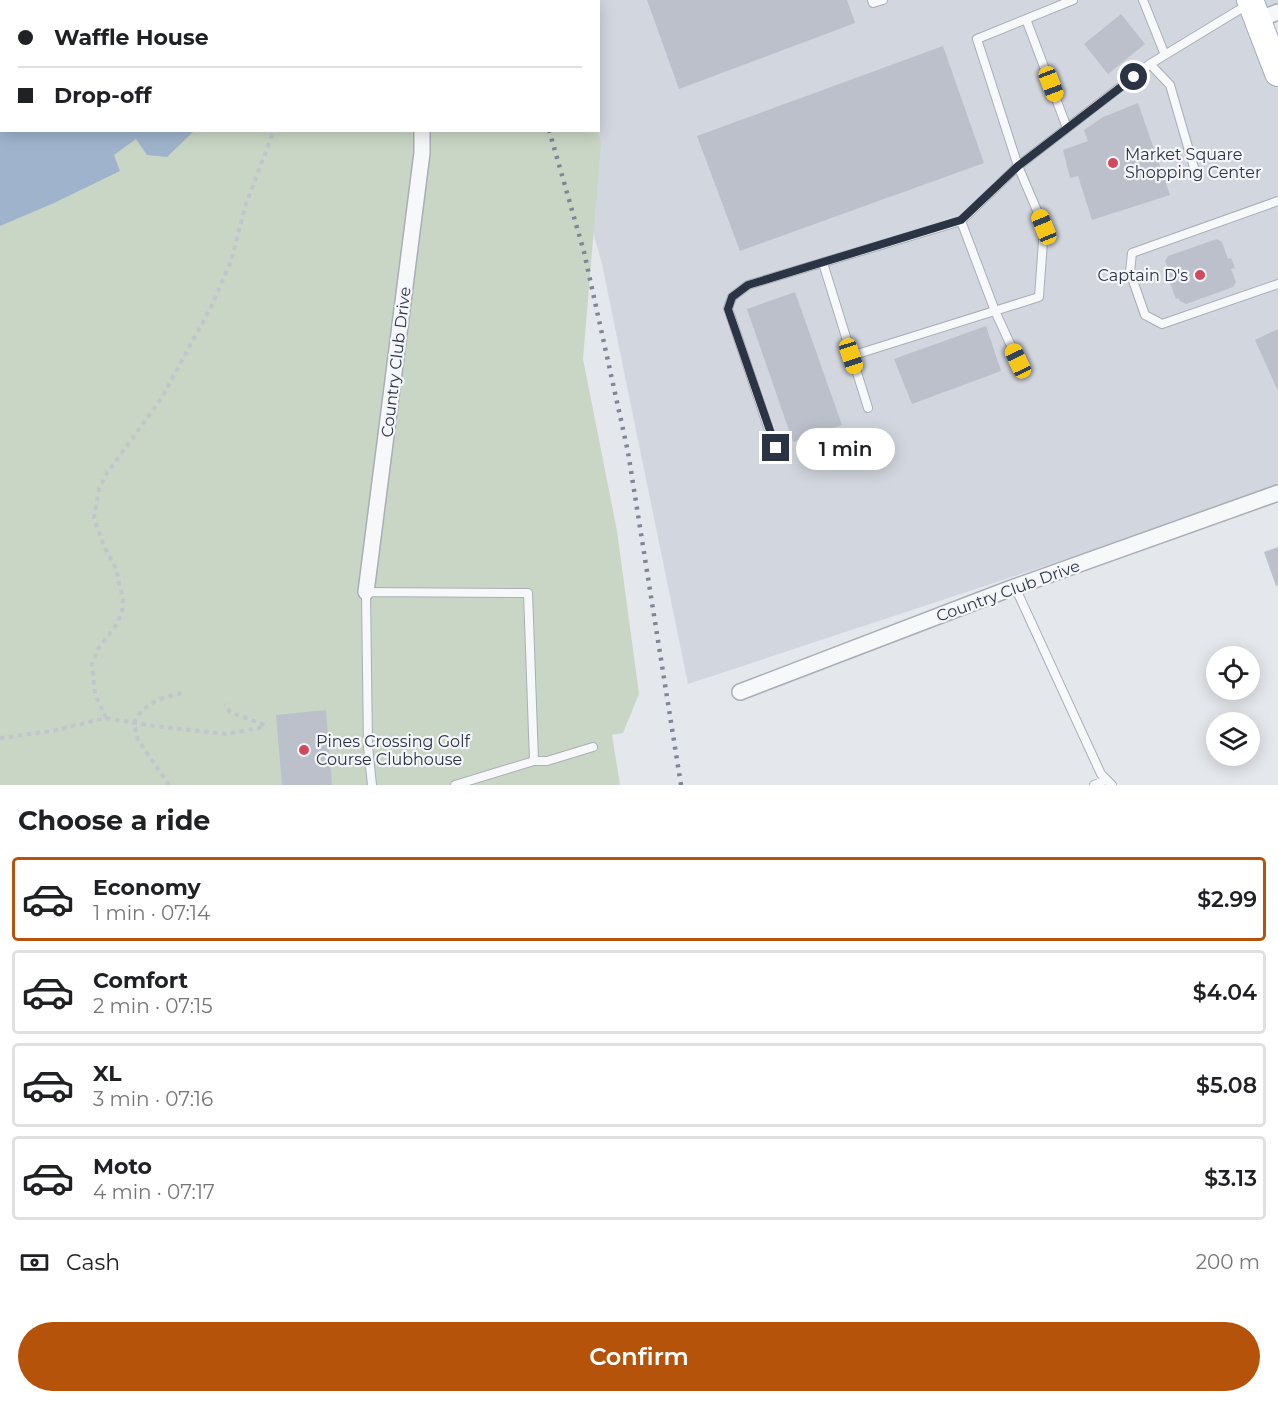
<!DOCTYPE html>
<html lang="en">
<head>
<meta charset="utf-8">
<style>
	body { margin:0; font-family:Montserrat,sans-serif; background:#f2f2f2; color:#202124; height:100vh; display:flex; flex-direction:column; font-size:22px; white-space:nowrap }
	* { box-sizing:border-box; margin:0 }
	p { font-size:20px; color:#757577 }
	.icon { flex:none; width:33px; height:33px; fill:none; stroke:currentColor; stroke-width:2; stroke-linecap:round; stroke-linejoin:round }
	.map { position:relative; height:785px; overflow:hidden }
	.sheet { display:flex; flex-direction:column; background:#fff; flex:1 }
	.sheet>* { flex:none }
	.hud { position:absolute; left:0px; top:0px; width:600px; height:132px; box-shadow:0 3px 15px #0003; display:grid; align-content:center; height:132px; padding:0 18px; background:#fff }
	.controls { position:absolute; left:1206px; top:646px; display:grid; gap:12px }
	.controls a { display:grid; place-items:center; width:54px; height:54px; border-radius:50%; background:#fff; box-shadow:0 3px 15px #0003; font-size:30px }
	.end { position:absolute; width:27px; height:27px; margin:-14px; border:8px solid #2b3445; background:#fff; box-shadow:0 0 0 3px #fff }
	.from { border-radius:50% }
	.bubble { position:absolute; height:42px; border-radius:21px; background:#fff; box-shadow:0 3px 15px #0003; font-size:20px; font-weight:600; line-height:42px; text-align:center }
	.car { position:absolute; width:18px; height:36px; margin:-18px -9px; border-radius:8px; box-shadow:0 0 4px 2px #0007; background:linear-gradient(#f5c518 24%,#345 0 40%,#f5c518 0 76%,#345 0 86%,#f5c518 0) }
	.hud b { display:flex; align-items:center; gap:21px; height:57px; font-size:22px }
	.hud b+b { border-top:2px solid #e0e0e0 }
	.hud i { width:15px; height:15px; background:#202124 }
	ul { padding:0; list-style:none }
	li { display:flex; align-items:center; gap:18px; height:84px; margin:0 12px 9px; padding:0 6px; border:3px solid #e0e0e0; border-radius:6px }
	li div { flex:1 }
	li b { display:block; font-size:22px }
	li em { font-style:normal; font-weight:600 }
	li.current { border-color:#b45309 }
	li>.icon { width:54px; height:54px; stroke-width:1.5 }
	h2 { padding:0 18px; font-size:27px; line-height:72px }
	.pay { display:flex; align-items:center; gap:15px; height:66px; padding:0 18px; font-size:22px }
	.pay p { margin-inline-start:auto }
	.button { display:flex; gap:12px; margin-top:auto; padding:12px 18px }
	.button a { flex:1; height:69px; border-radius:36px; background:#b45309; color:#fff; font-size:24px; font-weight:600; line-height:69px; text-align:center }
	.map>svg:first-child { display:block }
	.built { fill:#d2d6de }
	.green { fill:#c9d6c5 }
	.water { fill:#9fb4cc }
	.building { fill:#bbc0ca }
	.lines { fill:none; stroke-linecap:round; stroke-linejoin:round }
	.lane-casing { stroke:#a9aeb7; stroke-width:10 }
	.street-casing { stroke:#a9aeb7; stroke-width:18 }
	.primary-casing { stroke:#a3abb8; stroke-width:28 }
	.path { stroke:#c2c5cb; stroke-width:4; stroke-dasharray:4.5 4.5; stroke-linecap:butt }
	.lane { stroke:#f7f8fa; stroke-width:8 }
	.street { stroke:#f7f8fa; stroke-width:15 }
	.primary { stroke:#fff; stroke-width:26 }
	.rail { stroke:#7d8696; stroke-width:4.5; stroke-dasharray:3 6; stroke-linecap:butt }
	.route { stroke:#2b3445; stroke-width:8 }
	.poi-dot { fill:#d1495b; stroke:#f4f6f9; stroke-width:2 }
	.labels { text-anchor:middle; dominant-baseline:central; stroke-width:4.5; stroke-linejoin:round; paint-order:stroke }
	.poi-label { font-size:16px; fill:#2b3445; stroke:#f4f6f9; text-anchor:start }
	.street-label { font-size:16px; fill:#2b3445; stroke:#f4f6f9 }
</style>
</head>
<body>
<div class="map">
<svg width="1278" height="785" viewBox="0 0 1278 785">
	<rect width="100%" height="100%" fill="#e4e7ec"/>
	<path class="built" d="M529,0H1278V12L1257,20L1278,73V489L688,684L602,264L565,131L598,130V2Z"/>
	<path class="green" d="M0,0H571V1L2,2V130L598,131L601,144L583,359L617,531L639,694L623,733L612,735L620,785H0Z"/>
	<path class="water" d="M0,0H256V1L2,2V130L194,131L167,157L147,155L136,139L114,155L120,171L54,203L0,226Z"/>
	<path class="building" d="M647,0H847L855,23L679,89Z
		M1121,14L1145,44L1108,74L1084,44Z
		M943,46L984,163L740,251L697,136Z
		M1138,103L1170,195L1092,220L1078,176L1070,178L1063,150L1088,141L1084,130L1103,117Z
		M1217,239L1222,242L1228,259L1231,258L1235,268L1231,269L1236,282L1233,287L1186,304L1180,301L1178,298L1176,299L1164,268L1168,267L1165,261L1168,256Z
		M795,292L842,425L793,442L747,309Z
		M986,326L1001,371L912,404L894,359Z
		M1278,329V391L1255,340Z
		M1278,547V585L1276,586L1264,552Z
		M326,710L332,785H282L276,715Z"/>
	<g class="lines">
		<defs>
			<path id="lane" d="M872,0L873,3L883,0
				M1143,0L1165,55
				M1026,19L1067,128
				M1150,64L1170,85L1195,171
				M1278,201L1132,253L1130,272L1145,315L1162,324L1278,284
				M961,221L995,311L1018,361
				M823,263L868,408
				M851,356L1039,297L1044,227L1018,166L977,39L1073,0
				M775,448L728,308L732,297L748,285L961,221L1018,166L1150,64L1247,5
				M1015,587L1101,774L1112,785
				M534,761H547L593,747
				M372,785L368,747L366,592L528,593L534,761L455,785
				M1094,785L1106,780"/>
			<path id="street" d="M415,0V2
				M1257,20L1278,12
				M366,592L422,153V130
				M740,692L1009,589L1278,493"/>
			<path id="primary" d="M1250,0L1278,73"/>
		</defs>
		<use href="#lane" class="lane-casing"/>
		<use href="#street" class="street-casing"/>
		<use href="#primary" class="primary-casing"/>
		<path class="path" d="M295,0V2
			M106,718L95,694L92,664L98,649L117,624L122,612L123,599L116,569L104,546L94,518L99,489L107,473L161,399L211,307L231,261L246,204L274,130
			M0,738L52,731L106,718L154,726L226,734L259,728L265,725L230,712L225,704
			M169,785L138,740L134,723C143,703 163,697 183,693"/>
		<use href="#lane" class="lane"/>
		<use href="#street" class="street"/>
		<use href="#primary" class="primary"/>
		<path class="rail" d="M511,0L512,2
			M549,130L584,252L628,452L681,785"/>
	</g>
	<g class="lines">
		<path class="route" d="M776,448L728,309L732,297L748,285L961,220L1018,166L1134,77"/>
	</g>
	<g class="poi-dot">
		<circle cx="1113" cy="163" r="6"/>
		<circle cx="1200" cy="275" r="6"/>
		<circle cx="304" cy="750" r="6"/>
	</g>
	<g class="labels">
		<g class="poi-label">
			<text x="1125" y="154">Market Square<tspan x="1125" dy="18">Shopping Center</tspan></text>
			<text x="1188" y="275" text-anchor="end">Captain D's</text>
			<text x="316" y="741">Pines Crossing Golf<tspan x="316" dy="18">Course Clubhouse</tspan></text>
		</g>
		<g class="street-label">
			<text transform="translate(396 362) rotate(-83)">Country Club Drive</text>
			<text transform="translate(1008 591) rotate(-20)">Country Club Drive</text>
		</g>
	</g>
</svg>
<div class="controls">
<a><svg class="icon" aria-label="locate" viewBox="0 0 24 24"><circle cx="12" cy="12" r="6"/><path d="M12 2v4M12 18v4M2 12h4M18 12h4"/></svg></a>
<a><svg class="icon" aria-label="layers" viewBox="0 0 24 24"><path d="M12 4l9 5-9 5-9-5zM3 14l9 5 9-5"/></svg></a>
</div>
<i class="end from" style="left:1134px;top:77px"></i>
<i class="end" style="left:776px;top:448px"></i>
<div class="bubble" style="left:796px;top:428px;width:99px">1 min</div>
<i class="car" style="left:1051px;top:84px;rotate:159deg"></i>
<i class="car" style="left:1044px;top:227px;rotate:338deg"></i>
<i class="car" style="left:851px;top:356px;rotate:162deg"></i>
<i class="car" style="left:1018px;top:361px;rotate:335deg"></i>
<div class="hud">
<b><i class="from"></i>Waffle House</b>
<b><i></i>Drop-off</b>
</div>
</div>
<section class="sheet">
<h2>Choose a ride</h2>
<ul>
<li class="current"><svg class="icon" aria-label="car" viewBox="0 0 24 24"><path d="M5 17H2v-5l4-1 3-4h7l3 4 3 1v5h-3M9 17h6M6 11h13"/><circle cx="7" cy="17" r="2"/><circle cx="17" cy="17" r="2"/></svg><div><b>Economy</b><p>1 min · 07:14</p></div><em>$2.99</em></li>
<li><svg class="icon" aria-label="car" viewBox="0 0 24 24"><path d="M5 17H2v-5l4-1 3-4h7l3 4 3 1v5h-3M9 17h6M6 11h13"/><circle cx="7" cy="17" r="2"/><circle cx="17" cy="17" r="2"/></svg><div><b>Comfort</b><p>2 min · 07:15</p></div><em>$4.04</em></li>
<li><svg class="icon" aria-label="car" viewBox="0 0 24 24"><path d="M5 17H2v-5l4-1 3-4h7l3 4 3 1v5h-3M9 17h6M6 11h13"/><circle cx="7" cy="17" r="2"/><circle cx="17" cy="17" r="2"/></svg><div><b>XL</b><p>3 min · 07:16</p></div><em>$5.08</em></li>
<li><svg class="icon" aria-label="car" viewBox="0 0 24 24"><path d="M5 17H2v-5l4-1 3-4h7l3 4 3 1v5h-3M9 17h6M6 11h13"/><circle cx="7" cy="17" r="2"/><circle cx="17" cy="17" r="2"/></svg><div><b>Moto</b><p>4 min · 07:17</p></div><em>$3.13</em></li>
</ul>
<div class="pay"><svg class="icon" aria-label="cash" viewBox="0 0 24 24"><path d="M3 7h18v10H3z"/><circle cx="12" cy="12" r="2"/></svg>Cash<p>200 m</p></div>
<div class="button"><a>Confirm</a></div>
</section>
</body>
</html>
